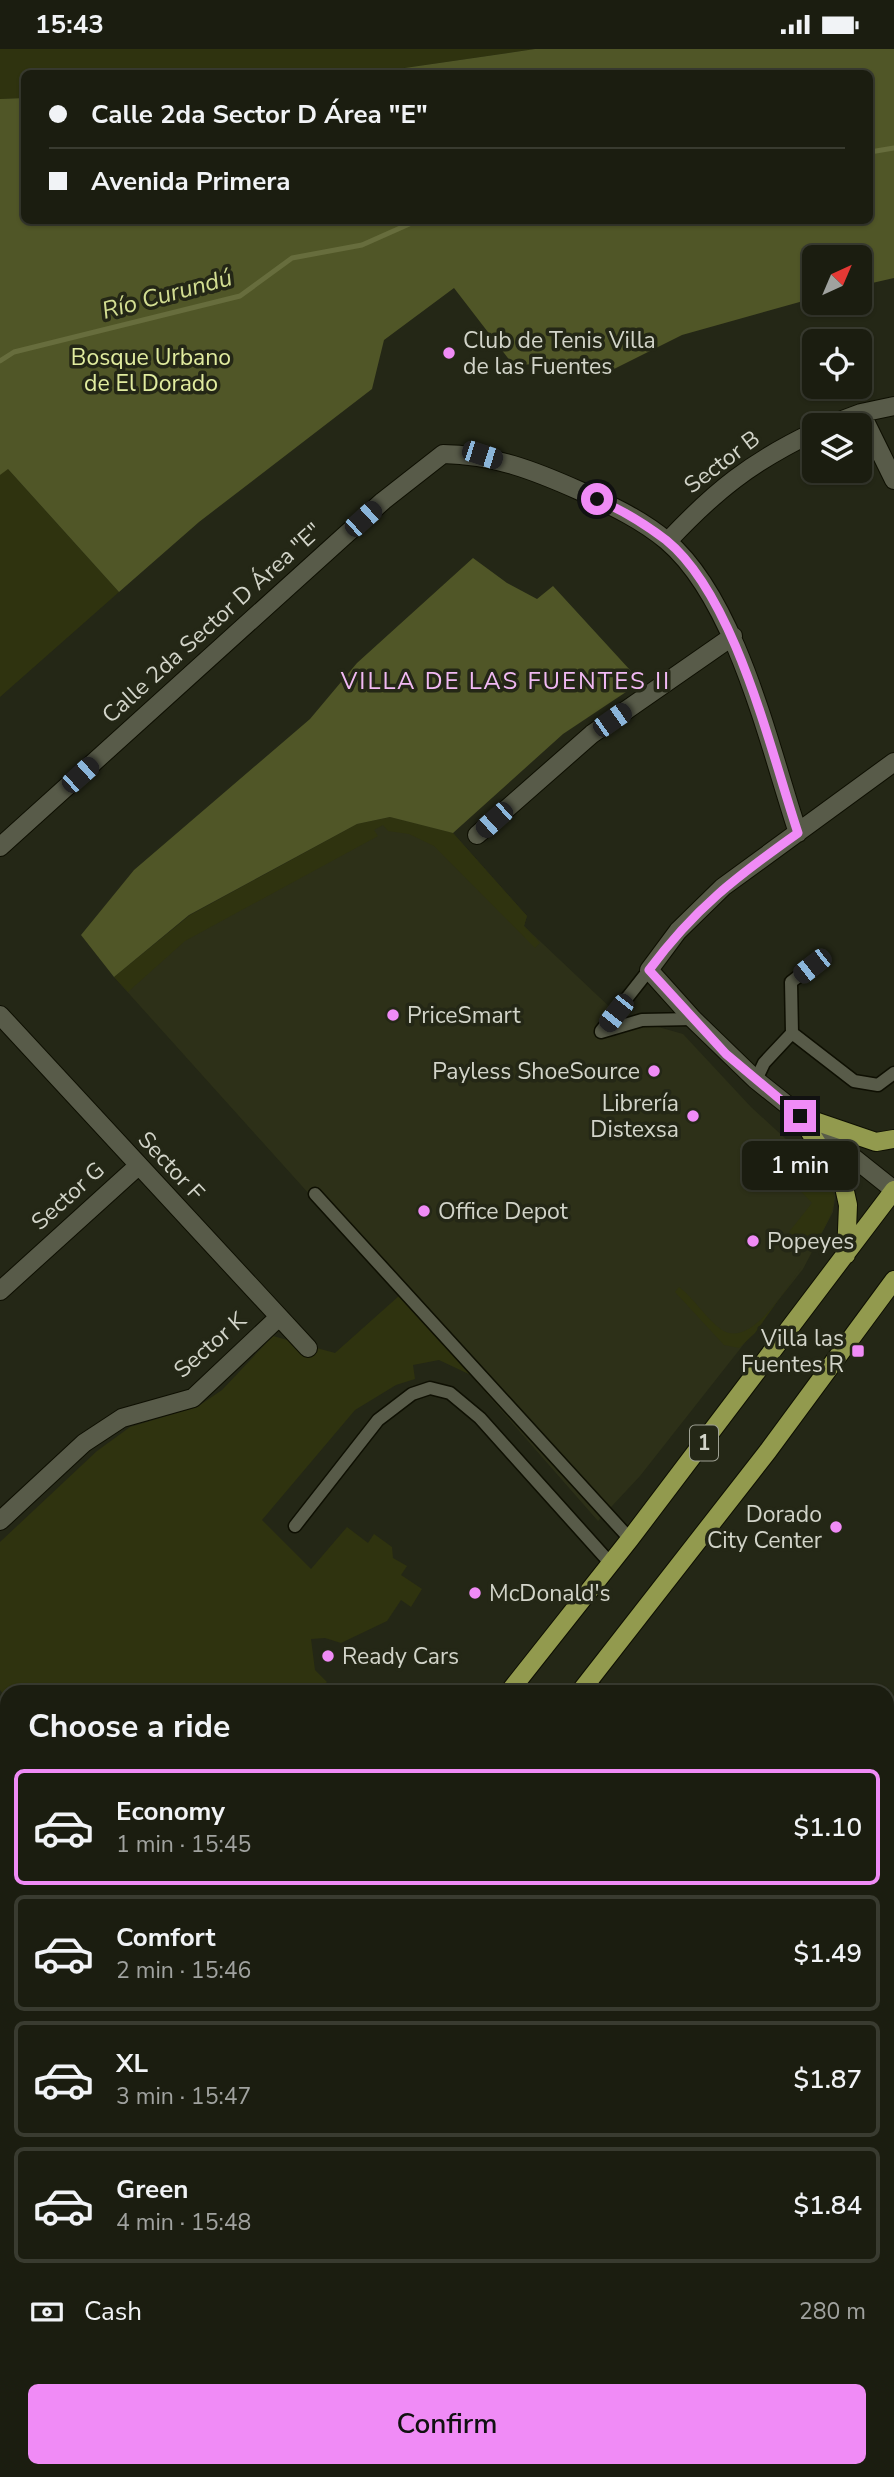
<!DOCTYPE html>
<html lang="en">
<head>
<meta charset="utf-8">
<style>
	body { margin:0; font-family:"Nunito Sans",sans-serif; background:#282a1e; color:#f1f3f6; height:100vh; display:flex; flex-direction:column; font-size:26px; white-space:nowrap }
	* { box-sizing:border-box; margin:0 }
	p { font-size:23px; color:#a0a29f }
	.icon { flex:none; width:38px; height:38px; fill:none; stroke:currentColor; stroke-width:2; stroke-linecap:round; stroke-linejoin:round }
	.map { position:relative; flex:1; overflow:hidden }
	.sheet { position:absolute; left:0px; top:1636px; width:894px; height:793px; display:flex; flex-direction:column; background:#1b1d10; border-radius:21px 21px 0 0; box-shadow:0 2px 5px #0004,0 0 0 2px #393b30 }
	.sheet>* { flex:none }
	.top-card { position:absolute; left:21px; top:21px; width:852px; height:154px; border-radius:10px; box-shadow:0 2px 5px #0004,0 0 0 2px #393b30; display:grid; align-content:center; height:154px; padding:0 28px; background:#1b1d10 }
	.needle { width:46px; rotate:44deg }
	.controls { position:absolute; left:802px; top:196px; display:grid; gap:14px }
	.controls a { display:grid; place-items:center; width:70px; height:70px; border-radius:10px; background:#1b1d10; box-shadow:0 2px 5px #0004,0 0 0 2px #393b30; font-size:35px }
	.end { position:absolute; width:32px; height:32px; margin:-16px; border:9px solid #f08bf6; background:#111; box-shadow:0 0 0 4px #111 }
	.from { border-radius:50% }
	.bubble { position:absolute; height:49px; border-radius:10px; background:#1b1d10; box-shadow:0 2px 5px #0004,0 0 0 2px #393b30; font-size:23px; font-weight:600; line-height:49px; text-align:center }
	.car { position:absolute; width:21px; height:42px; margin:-21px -10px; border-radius:9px; box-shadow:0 0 5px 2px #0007; background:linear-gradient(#222 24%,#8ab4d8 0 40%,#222 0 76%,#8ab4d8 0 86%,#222 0) }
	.top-card b { display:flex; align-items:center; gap:24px; height:66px; font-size:26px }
	.top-card b+b { border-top:2px solid #393b30 }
	.top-card i { width:18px; height:18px; background:#f1f3f6 }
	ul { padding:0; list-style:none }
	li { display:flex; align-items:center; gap:21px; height:116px; margin:0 14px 10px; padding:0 14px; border:4px solid #393b30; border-radius:10px }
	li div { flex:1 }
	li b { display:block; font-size:26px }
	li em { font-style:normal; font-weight:600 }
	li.current { border-color:#f08bf6 }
	li>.icon { width:63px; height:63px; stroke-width:1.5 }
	h2 { padding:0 28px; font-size:32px; line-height:84px }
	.pay { display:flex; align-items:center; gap:18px; height:77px; padding:0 28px; font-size:26px }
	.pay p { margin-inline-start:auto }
	.action { display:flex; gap:14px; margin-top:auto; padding:14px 28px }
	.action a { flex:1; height:80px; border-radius:10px; background:#f08bf6; color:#111; font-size:28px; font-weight:600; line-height:80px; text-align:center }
	.status { display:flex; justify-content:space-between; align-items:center; height:49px; padding:0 35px; background:#1b1d10; direction:ltr }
	.status svg { height:19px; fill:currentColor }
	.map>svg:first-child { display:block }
	.built { fill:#2d3018 }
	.green { fill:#2f330f }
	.forest { fill:#505627 }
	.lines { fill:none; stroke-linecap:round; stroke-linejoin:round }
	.stream { stroke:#676d3d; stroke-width:5 }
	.service-casing { stroke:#0e0f02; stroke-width:15 }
	.minor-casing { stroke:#0e0f02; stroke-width:20 }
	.tertiary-casing { stroke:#0e0f02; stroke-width:20 }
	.primary-casing { stroke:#0e0f02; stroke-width:20 }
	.service { stroke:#585b49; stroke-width:12 }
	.minor { stroke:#585b49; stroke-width:18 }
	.tertiary { stroke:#585b49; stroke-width:18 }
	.primary { stroke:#929a4e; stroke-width:18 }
	.route { stroke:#f08bf6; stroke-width:9 }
	.poi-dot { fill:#f08bf6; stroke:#242716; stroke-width:2.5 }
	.labels { text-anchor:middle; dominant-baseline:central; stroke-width:7; stroke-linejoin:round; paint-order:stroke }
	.shield { fill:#242716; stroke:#9ea093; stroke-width:2 }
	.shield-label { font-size:21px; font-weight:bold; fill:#d2d4c9 }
	.poi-label { font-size:23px; fill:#d2d4c9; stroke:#242716; text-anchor:start }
	.park-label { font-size:23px; fill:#e1ec9f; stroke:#242716 }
	.street-label { font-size:23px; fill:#d2d4c9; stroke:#242716 }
	.water-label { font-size:24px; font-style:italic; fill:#d2dd91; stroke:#242716 }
	.neighbourhood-label { font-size:24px; letter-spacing:2px; fill:#f1b9f3; stroke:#242716 }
</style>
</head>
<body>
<div class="status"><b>15:43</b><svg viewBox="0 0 49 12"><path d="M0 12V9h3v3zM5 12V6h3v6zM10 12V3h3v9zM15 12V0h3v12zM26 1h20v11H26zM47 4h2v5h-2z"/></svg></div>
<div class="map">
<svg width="894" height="2428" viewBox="0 0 894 2428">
	<rect width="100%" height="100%" fill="#242716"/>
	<path class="built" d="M390,768L453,784L527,867L524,877L616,964L602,982L655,977L683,985L751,1058L826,1127L836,1144L833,1163L803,1220L640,1427L598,1472L400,1246L114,928Z"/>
	<path class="green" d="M0,0H535L370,24H24V49L0,50Z
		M7,419L119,543L0,648V426Z
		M390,768L453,784L527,867L524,877L540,894L535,899L434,797L409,785L388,782L383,776L374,781L378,787L185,892L128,943L114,928L190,866L357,775Z
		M797,1102C843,1142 844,1148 812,1200L789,1183L812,1154L780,1120Z
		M801,1219L755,1284L739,1299L724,1296L675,1243L679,1238C695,1250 706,1270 722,1281C751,1300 787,1238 801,1219Z
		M400,1246L473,1327L439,1311L413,1316L415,1330L396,1336L355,1361L262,1471L311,1520L347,1478L368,1494L374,1485L392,1498L393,1509L407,1517L401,1526L422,1540L411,1558L401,1551L387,1572L341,1594L325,1589L311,1590L315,1621L327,1633L316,1643H7V1650L0,1641V1493L97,1402L130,1378L197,1358L222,1341L273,1287L335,1304Z"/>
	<path class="forest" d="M535,0H894V229L859,237V208H814V249L682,286L614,320L585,309L514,317L454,239L384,291L372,340L199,473L119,543L8,420L0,426V50L24,49V172H870V24H370Z
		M473,509L507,534L537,550L553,537L641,633L563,685L453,784L390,768L357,775L189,866L114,928L81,886L134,821L310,670L357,614Z"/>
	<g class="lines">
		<path class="stream" d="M870,103L894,99
			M0,312L14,303L240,247L292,209L362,196L416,172"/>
		<defs>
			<path id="service" d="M601,982L649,921
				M601,983L642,971L693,970
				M792,984L791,933L812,917
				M756,1031L764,1014L792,984L854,1032L878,1036L894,1024
				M315,1145L630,1490
				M295,1477L378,1371L412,1345L430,1339L450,1344L480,1369L611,1515
				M589,1632L599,1643
				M0,2114L7,2120"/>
			<path id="minor" d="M861,364L894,431
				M829,376L861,364L894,357
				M668,492C715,442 751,413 814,383
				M894,713L723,838L678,882L649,921L693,970L756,1031L894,1141
				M477,786L592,685L733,587
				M0,798L383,452L443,405C494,406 533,421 580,442C610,456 641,470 667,492C737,552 769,697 798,784
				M0,966L308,1299
				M0,1242L138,1117
				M0,1472L84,1394L122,1369L193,1349L279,1268
				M887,1730L894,1722
				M887,1953L894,1946
				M887,2336L894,2329
				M667,2422L677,2428
				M495,2428L499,2422
				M799,2428L804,2422"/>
			<path id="tertiary" d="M0,2351L7,2355
				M123,2422L133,2428"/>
			<path id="primary" d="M800,1067L844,1138L848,1156L846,1206
				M800,1067L876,1093L894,1090
				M509,1643L630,1490L894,1141
				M580,1643L768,1402L894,1231
				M0,2283L7,2281
				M0,2333L7,2322
				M18,2428L30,2422"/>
		</defs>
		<use href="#service" class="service-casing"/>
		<use href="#minor" class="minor-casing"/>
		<use href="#tertiary" class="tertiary-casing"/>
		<use href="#primary" class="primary-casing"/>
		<use href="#service" class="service"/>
		<use href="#minor" class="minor"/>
		<use href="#tertiary" class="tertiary"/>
		<use href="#primary" class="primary"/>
	</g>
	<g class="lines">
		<path class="route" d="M597,450C622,461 645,475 666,491C735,547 770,700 798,784C736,828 695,859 649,921L726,1005L800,1067"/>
	</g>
	<g class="poi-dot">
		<circle cx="449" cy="304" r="7"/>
		<circle cx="393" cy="966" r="7"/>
		<circle cx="654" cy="1022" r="7"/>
		<circle cx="693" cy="1067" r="7"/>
		<circle cx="424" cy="1162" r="7"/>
		<circle cx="753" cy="1192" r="7"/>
		<rect x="851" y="1295" width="14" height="14" rx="3.5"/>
		<circle cx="836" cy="1478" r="7"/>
		<circle cx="475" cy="1544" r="7"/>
		<circle cx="328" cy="1607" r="7"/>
	</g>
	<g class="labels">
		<rect class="shield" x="690" y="1376.5" width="28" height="35" rx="5"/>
		<g class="shield-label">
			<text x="704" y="1394">1</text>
		</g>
		<g class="poi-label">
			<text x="463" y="291">Club de Tenis Villa<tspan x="463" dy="26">de las Fuentes</tspan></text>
			<text x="407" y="966">PriceSmart</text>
			<text x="640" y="1022" text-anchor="end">Payless ShoeSource</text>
			<text x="679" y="1054" text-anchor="end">Librería<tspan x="679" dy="26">Distexsa</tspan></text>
			<text x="438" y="1162">Office Depot</text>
			<text x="767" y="1192">Popeyes</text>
			<text x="844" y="1289" text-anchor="end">Villa las<tspan x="844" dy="26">Fuentes R</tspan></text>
			<text x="822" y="1465" text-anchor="end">Dorado<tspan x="822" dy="26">City Center</tspan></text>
			<text x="489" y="1544">McDonald's</text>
			<text x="342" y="1607">Ready Cars</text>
		</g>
		<g class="park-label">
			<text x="151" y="308">Bosque Urbano<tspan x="151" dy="26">de El Dorado</tspan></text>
		</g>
		<g class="street-label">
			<text transform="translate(722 413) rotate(-37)">Sector B</text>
			<text transform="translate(212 574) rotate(-42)">Calle 2da Sector D Área "E"</text>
			<text transform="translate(171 1117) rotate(47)">Sector F</text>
			<text transform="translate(68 1147) rotate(-42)">Sector G</text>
			<text transform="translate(210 1296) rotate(-41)">Sector K</text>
		</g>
		<g class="water-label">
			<text transform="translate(167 245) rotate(-15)">Río Curundú</text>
		</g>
		<g class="neighbourhood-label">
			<text x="506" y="632">VILLA DE LAS FUENTES II</text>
		</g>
	</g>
</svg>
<div class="controls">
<a><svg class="needle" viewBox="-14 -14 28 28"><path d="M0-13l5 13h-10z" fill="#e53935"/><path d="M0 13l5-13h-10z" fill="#a0a29f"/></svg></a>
<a><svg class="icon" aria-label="locate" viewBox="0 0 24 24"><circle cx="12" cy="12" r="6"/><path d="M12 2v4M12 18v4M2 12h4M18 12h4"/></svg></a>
<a><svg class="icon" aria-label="layers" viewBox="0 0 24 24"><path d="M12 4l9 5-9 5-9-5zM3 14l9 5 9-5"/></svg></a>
</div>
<i class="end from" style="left:597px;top:450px"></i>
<i class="end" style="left:800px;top:1067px"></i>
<div class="bubble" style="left:742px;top:1092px;width:116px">1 min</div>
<i class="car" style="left:482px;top:406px;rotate:108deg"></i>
<i class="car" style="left:363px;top:470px;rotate:48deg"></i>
<i class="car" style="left:612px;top:671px;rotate:55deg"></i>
<i class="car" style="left:80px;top:726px;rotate:48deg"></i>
<i class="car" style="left:494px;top:771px;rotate:228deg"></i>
<i class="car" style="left:812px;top:917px;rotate:232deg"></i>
<i class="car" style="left:616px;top:964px;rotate:218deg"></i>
<div class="top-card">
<b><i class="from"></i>Calle 2da Sector D Área &quot;E&quot;</b>
<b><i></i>Avenida Primera</b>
</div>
<section class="sheet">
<h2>Choose a ride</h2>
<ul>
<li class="current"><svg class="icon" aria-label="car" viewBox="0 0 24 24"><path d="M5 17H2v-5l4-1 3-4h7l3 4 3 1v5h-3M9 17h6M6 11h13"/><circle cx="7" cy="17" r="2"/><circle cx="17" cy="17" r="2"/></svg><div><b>Economy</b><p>1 min · 15:45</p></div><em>$1.10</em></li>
<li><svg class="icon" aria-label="car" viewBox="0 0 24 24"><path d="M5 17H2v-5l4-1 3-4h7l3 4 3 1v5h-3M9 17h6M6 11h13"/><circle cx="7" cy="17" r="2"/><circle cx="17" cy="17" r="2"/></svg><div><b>Comfort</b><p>2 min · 15:46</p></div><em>$1.49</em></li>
<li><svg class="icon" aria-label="car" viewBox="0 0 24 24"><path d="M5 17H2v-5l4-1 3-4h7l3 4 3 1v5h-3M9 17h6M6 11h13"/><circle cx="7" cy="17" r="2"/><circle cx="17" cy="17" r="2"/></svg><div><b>XL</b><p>3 min · 15:47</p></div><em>$1.87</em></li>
<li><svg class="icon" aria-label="car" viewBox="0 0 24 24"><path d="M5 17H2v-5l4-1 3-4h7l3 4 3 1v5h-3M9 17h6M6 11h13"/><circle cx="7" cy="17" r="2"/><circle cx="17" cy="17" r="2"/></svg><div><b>Green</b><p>4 min · 15:48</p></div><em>$1.84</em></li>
</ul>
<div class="pay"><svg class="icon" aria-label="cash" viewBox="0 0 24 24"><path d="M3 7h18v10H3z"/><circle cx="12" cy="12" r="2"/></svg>Cash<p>280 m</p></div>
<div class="action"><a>Confirm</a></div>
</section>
</div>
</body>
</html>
